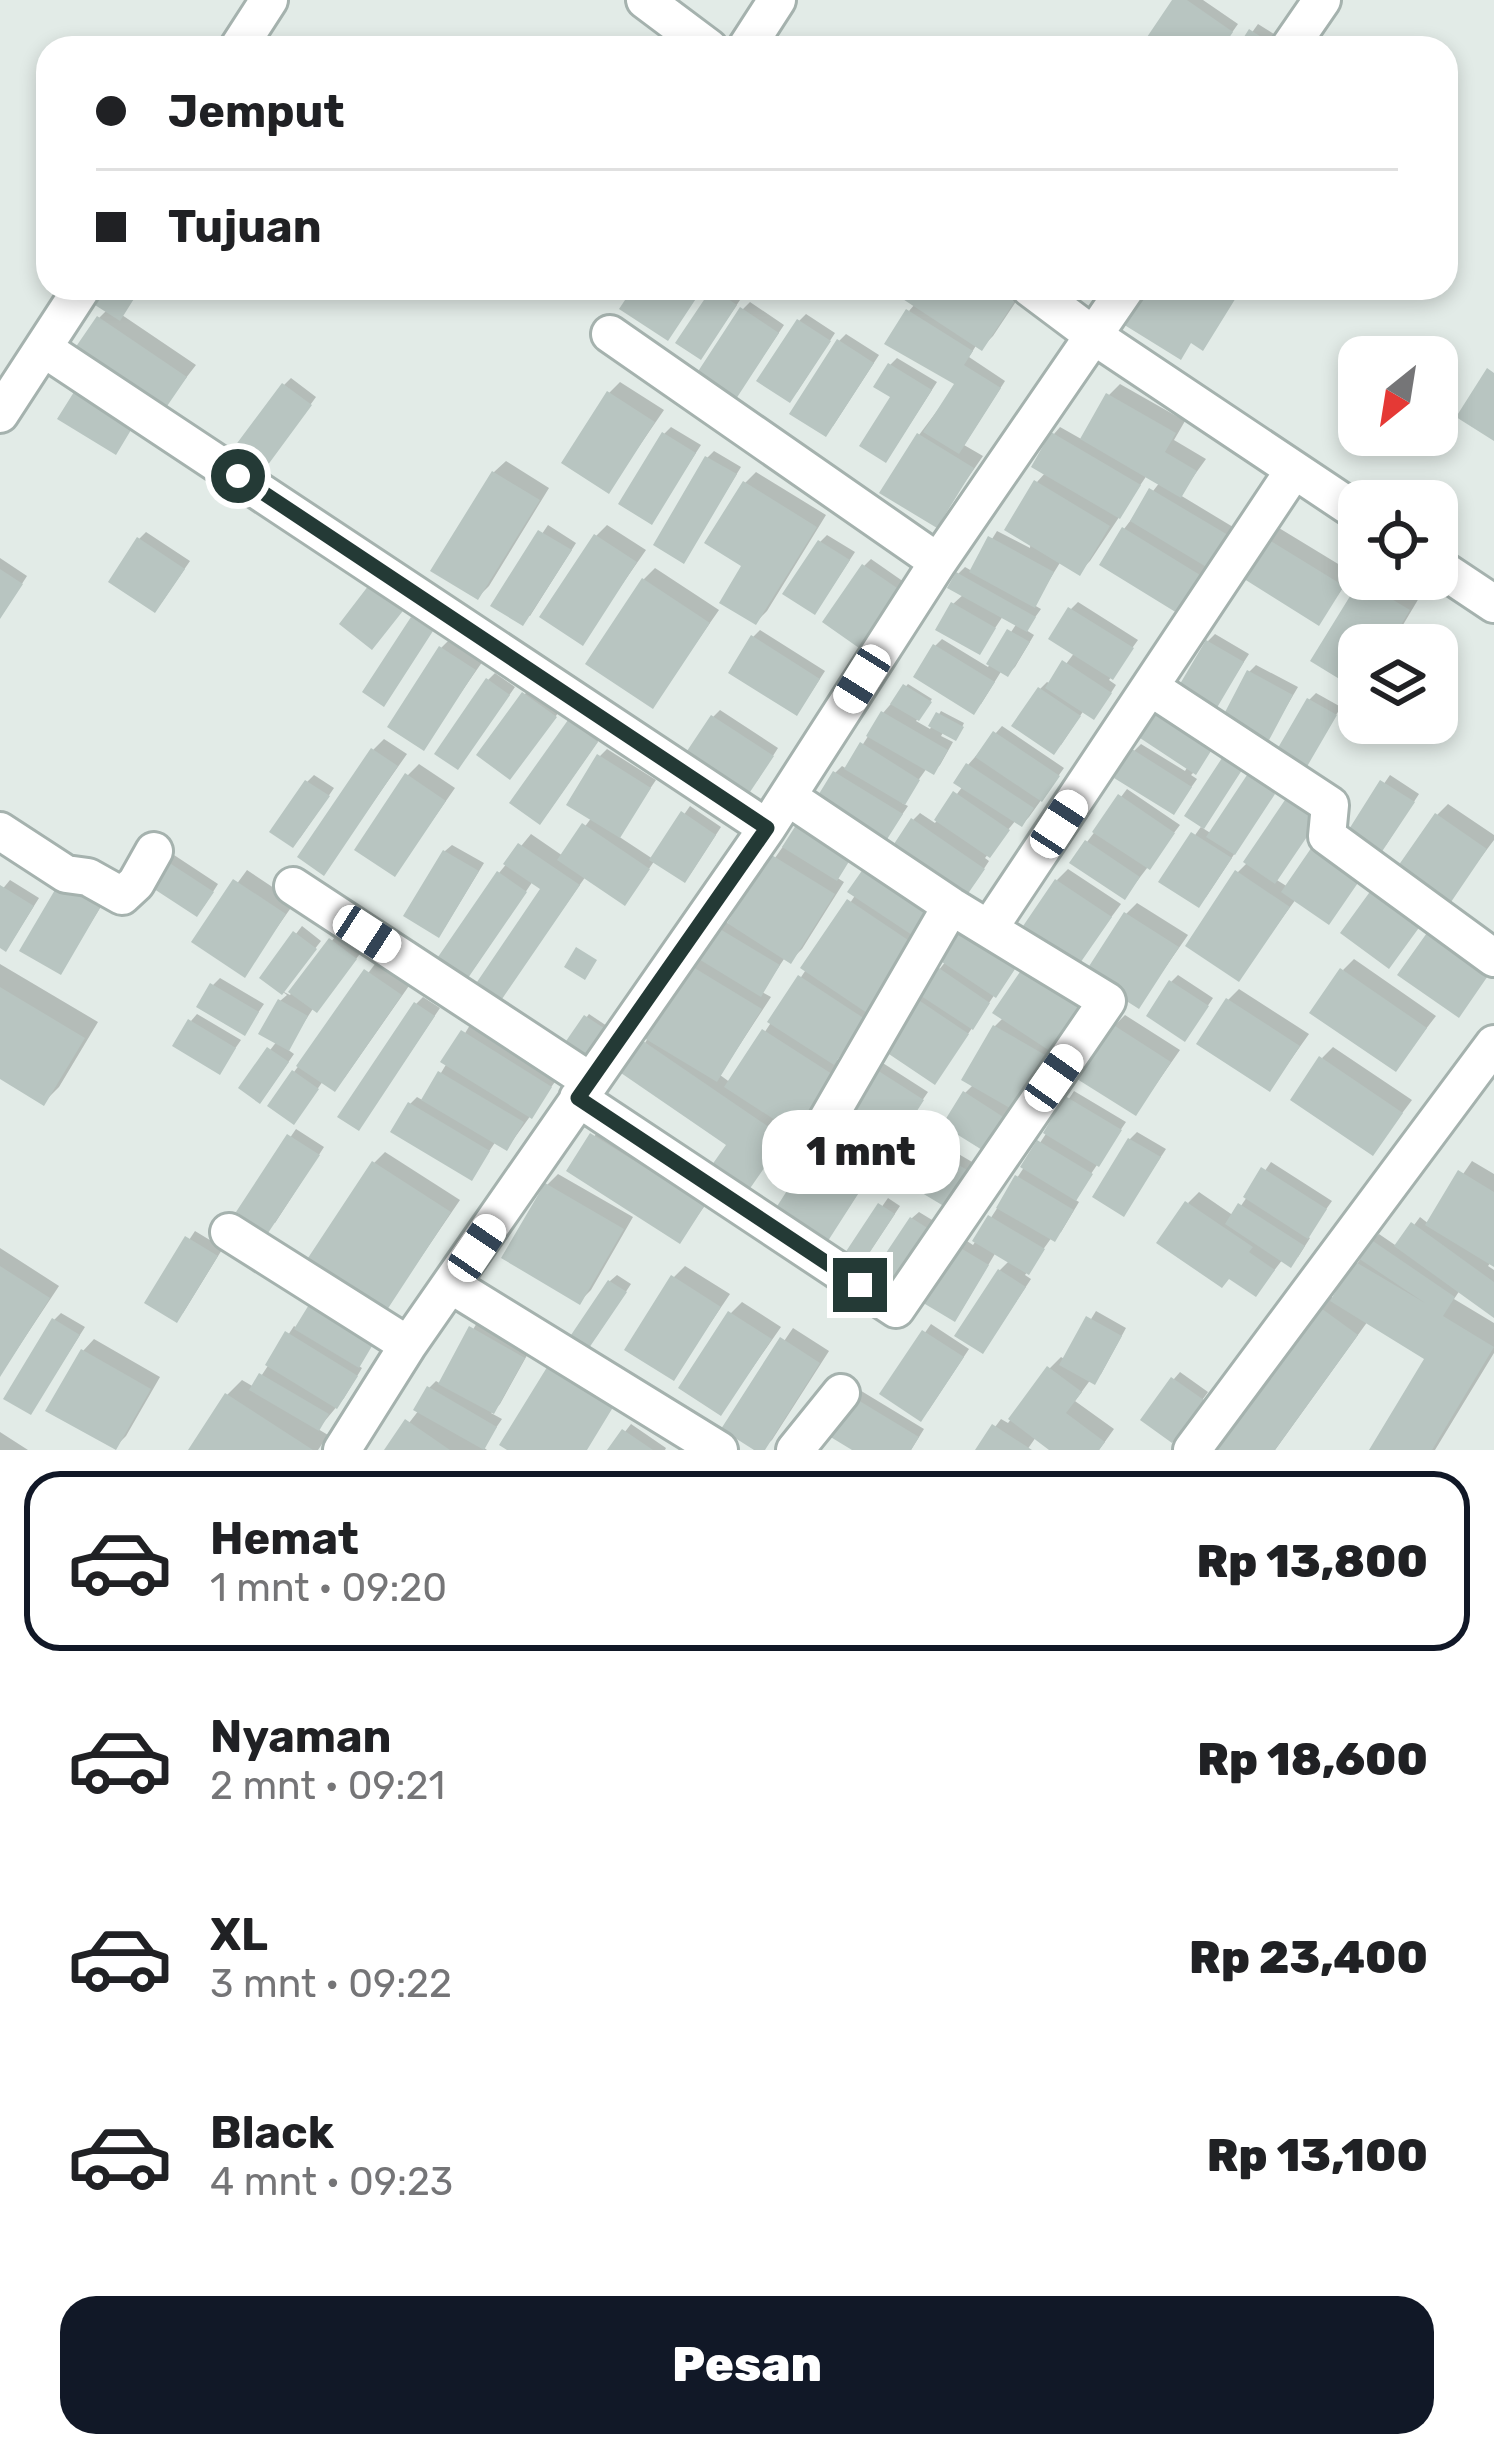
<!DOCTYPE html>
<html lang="id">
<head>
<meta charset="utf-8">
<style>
	body { margin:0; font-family:Rubik,sans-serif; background:#f6f6f6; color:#202124; height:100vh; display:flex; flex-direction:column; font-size:45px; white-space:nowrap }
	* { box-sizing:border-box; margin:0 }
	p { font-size:39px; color:#757577 }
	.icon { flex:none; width:66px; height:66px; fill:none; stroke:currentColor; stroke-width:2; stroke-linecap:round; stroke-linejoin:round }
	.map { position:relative; height:1450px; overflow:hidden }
	.sheet { display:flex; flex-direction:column; background:#fff; flex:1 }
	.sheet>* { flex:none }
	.hud { position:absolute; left:36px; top:36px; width:1422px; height:264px; border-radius:36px; box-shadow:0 6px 18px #0003; display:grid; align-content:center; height:264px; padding:0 60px; background:#fff }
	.needle { width:78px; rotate:210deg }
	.fabs { position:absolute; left:1338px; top:336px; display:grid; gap:24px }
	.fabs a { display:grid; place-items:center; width:120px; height:120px; border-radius:24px; background:#fff; box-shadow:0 6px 18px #0003; font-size:60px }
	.end { position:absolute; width:54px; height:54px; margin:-27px; border:15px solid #243a36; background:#fff; box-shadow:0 0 0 6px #fff }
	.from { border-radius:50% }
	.bubble { position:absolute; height:84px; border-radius:36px; background:#fff; box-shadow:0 6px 18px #0003; font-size:39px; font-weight:800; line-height:84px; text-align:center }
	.car { position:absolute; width:36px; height:72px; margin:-36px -18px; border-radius:15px; box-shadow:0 0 9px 3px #0007; background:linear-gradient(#fff 24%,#345 0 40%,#fff 0 76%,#345 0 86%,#fff 0) }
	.hud b { display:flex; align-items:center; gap:42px; height:114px; font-size:45px }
	.hud b+b { border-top:3px solid #e0e0e0 }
	.hud i { width:30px; height:30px; background:#202124 }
	ul { padding:21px 0 0; list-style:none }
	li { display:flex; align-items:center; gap:36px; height:180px; margin:0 24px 18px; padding:0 36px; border:6px solid transparent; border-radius:36px }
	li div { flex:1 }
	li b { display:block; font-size:45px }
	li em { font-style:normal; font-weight:800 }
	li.active { border-color:#111827 }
	li>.icon { width:108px; height:108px; stroke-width:1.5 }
	.button { display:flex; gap:24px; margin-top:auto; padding:24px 60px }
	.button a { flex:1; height:138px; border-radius:36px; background:#111827; color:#fff; font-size:48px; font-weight:800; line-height:138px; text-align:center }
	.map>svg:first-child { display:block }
	.shadow { fill:#0003 }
	.building { fill:#b8c5c1 }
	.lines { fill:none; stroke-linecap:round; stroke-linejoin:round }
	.minor-casing { stroke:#a5b2ae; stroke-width:42 }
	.minor { stroke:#fff; stroke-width:36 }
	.route { stroke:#243a36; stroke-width:15 }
</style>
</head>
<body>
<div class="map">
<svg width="1494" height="1450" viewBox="0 0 1494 1450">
	<rect width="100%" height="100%" fill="#e2ebe7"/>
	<path class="shadow" d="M1176,0H1203L1238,24L1221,48H1156Z
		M1258,24L1277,36L1269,48H1241Z
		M95,288H141L122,315L196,365L162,409L99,318L107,310Z
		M716,288H729L742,297L707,349Z
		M891,288H1025L993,336L982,347L977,344L969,357L1005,381L964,445L983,456L936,524L919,435L958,383L909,311L915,304Z
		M750,302L784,325L742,388L743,309Z
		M806,314L835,333L797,392L799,321Z
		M846,334L879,355L833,426L839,341Z
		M897,358L937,382L892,452L890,365Z
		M291,378L316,397L266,466L284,385Z
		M620,382L664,410L609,490V393Z
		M1120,384L1185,421L1174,440L1206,459L1180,495L1233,527L1193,601L1124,529L1160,482L1147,475L1090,561L1079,572L1061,561L1034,605L1041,609L1026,630L1034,635L1015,667L1008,674L1002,670L981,704L935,646L942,639L988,667L1017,623L1003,616L980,651L953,604L964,594L958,574L965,567L972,571L997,531L1030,548L1037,482L1046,472L1054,434L1060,427L1083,440L1109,395Z
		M671,427L701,445L652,521L664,434Z
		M714,451L741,467L684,560L707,458Z
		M506,461L549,488L489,586L478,597L494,472Z
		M756,472L826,515L767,611L756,622L745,565V483Z
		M548,525L576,543L530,616L494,605Z
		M607,525L646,550L582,642L596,536Z
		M1279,528L1353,573L1319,622L1268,539Z
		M146,532L190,561L162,602L139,539Z
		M827,535L855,552L821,604L820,542Z
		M0,558L27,576L0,618Z
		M871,559L904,582L866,637L864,566Z
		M655,568L719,610L652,706L644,579Z
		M1365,579H1388L1419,598L1391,645H1359V687L1315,660Z
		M1078,602L1138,640L1109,680L1116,685L1100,710H1084L1061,745L1015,726L1040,689L1047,682L1051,684L1075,652L1071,609Z
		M760,630L825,671L803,705L753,637Z
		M1215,634L1249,654L1215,707L1208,641Z
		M452,637L485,658L423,747L441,648Z
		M1256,665L1298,687L1269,736L1249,672Z
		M495,673L515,687L464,759L488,680Z
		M908,684L932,699L916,721L930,729L941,711L964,723L958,735L944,731L941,736L953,742L940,765L933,771L927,768L902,803L908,806L884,841L835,773L842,766L847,769L883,713Z
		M531,687L561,709L517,769L525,694Z
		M1316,693L1341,707L1304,766L1309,700Z
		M720,710L778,748L757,781L713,717Z
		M577,715L603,734L547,814L570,722Z
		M1002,726L1064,768L1029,817L1022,824L1016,820L985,858L989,861L974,884L913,820L920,813L935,823L963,786L968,765Z
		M384,739L407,754L324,872L373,750Z
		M1141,744L1185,771L1188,766L1202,764L1191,775L1197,779L1174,812L1134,751Z
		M607,749L656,780L618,836L653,859L690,806L721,827L691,873L655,860L631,895L586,876L502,996L544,888L533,881L475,967L499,873L531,834L563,856L592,817L600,756Z
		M1231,753L1247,762L1201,827L1212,834L1256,770L1279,786L1206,897L1162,881L1203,824L1224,760Z
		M419,764L455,788L395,874L408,775Z
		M314,775L334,788L300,838L307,782Z
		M1390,775L1419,794L1386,845L1350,833Z
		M1127,789L1180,825L1131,889L1087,842Z
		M1448,804L1494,835V840L1448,901L1437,815Z
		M452,845L484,863L445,927V851Z
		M784,845L844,882L802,949L791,960L786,956L762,992L771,997L720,1075L731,1083L856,894L943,901L836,1059L841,1062L806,1118L792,1128L744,1193L730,1144L645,1043L691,966L718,928L725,921L729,924Z
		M174,855L218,884L204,906L167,861Z
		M1248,862L1288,887L1296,899L1239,978L1238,872Z
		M1068,869L1121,904L1076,965L1057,880Z
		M247,870L295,902L244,974L195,941Z
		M10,880L39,898L12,941L0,945V892Z
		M61,885L105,900L60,972Z
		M1137,903L1188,935L1139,1005L1126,914Z
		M302,926L321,941L282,991L290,995L338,933L362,951L323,1003L314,1007L287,1049L294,1054L267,1093L242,1087L277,1041L280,1001L287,995L263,977Z
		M1354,959L1436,1016L1395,1069L1343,970Z
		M378,960L411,983L345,1077L334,1088L323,1081L300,1114L294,1072Z
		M946,961L995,994L941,1074L916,999Z
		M0,964L98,1022L59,1087L44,1102L0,1076Z
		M1178,975L1213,998L1191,1031L1171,982Z
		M220,978L264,1004L245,1032L213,985Z
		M1239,989L1309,1034L1270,1089L1228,1000Z
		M423,997L440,1008L365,1120L416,1004Z
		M197,1014L241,1040L219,1072L191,1021Z
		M589,1014L607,1026L589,1053L568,1043Z
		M1125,1015L1180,1050L1136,1113L1114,1026Z
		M1004,1017L1051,1049L993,1142L965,1093L974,1084L995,1026Z
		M470,1025L557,1079L513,1140L506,1147L496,1141L472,1177L410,1104L417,1097L424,1101Z
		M1333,1047L1412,1100L1373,1152L1322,1058Z
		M875,1058L928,1092L898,1136L908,1143L883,1181H866L832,1233L811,1160Z
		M1074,1091L1126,1122L1074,1199L1079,1202L1061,1232L1052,1237L1025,1275L1031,1279L989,1343L1000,1270L1010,1260L996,1252L961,1311L924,1300L964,1239L973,1245Z
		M604,1123L714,1193L680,1240L570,1170Z
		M296,1129L324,1147L275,1223L240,1211Z
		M1137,1132L1166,1149L1124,1213L1130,1139Z
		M938,1142L979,1166L959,1200L931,1149Z
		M385,1152L460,1200L385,1310L374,1163Z
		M1472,1161L1494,1174V1264L1491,1262L1488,1266L1494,1270V1313L1460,1290L1454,1299L1494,1323V1353L1435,1450H1372L1428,1358L1368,1321L1275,1450H1213L1328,1294L1334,1299L1372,1241L1379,1234L1398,1247L1420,1217L1429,1224Z
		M1271,1162L1332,1201L1307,1236L1310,1238L1298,1257L1283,1259L1256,1294L1188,1203L1199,1192L1234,1216Z
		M558,1174L633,1217L591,1290L580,1301L547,1185Z
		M888,1198L900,1206L869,1253L850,1252Z
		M919,1212L942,1226L910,1275L912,1218Z
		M195,1231L223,1248L183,1313L148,1302Z
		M0,1248L59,1286L0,1375Z
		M685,1266L730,1294L674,1377V1277Z
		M617,1275L631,1284L596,1337L610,1281Z
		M742,1302L781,1327L721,1413L731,1313Z
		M1096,1311L1126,1328L1101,1374L1091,1379L1075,1401L1114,1429L1099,1450H1054L1036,1437L1027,1450H978L1001,1419L1008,1423L1050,1368L1061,1357L1066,1360Z
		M61,1313L85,1327L31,1412L54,1320Z
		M478,1321L530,1350L500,1404L491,1413L502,1419L483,1447L487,1450H388L419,1410L429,1388L436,1381L441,1384Z
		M931,1324L969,1349L928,1411L883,1393Z
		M294,1326L362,1368L344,1398L318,1429L328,1435L318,1450H192L227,1395L242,1380L254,1387Z
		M793,1328L829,1351L772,1440L760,1450L725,1428Z
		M94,1339L160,1377L126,1436L114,1448L83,1351Z
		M1180,1372L1208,1392L1179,1432L1174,1379Z
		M858,1389L924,1429L911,1450H858L829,1432Z
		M631,1424L666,1448L665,1450H611Z
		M0,1432L28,1450H0Z"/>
	<path class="building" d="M1172,0H1187L1233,32L1222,48H1150L1143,43Z
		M1249,29L1272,44L1269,48H1237Z
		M91,288H128L137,294L120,321L84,298Z
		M633,288H703L668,341L619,309Z
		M712,288L737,305L701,360L675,343Z
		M886,288H1001L1017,298L982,351Z
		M1139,288H1242L1203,351L1191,343L1181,360L1118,321Z
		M740,307L779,333L736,399L697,373Z
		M906,309L973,351L964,365L1001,388L959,454L923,432L954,384L884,344Z
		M97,316L187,377L163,412L73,351Z
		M797,319L831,341L790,403L756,381Z
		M837,339L874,363L826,437L789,414Z
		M888,363L932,390L886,463L859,446L890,397L873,387Z
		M1487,368L1494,373V441L1456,417Z
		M282,383L312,405L259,477L229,454Z
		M79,384L137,420L116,455L57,419Z
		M607,391L655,422L609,494L561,463Z
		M1106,393L1176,433L1165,452L1197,471L1181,498L1080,439Z
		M662,432L696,453L652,525L618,504Z
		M1051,432L1141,485L1120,519L1031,467Z
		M917,433L974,468L937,528L879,493Z
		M705,456L737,474L684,564L653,545Z
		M492,471L540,500L478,600L430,571Z
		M1034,480L1110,526L1080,576L1004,530Z
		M743,481L817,527L756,625L719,603L741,566L704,543Z
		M1149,488L1228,535L1208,568L1130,521Z
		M1122,527L1205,578L1182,616L1099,565Z
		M538,530L572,550L523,626L490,606Z
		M594,534L637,562L583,646L539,617Z
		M988,536L1054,572L1035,608L969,572Z
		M137,537L185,569L155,613L108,582Z
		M1266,538L1344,586L1319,626L1241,577Z
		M818,540L850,560L815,615L782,594Z
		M862,564L900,590L859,648L822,622Z
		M0,569L23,584L0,619Z
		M956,572L1036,617L1027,632L947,588Z
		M642,578L710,623L653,709L585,664Z
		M1360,580L1410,610L1389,645H1359V691L1310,661Z
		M372,581L406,607L372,650L339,624Z
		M951,602L996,628L980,655L935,630Z
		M1068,607L1134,648L1113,680L1048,639Z
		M411,617L433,631L384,707L362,692Z
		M1007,629L1030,642L1008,677L986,664Z
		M751,635L820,679L797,716L728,673Z
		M1206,640L1244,662L1215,711L1177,689Z
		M933,644L995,682L974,715L913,677Z
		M439,646L476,670L424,751L387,727Z
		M1062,660L1112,693L1094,720L1045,688Z
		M1247,670L1293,695L1269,740L1223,716Z
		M486,678L510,695L458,770L434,754Z
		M903,684L932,702L919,721L890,704Z
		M1038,687L1081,716L1054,755L1011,726Z
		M522,692L557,717L510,780L476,755Z
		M1307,698L1337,715L1305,770L1275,753Z
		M1161,707L1216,743L1196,775L1140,738Z
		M881,711L948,750L934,775L866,736Z
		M936,712L964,727L956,741L928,726Z
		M711,715L774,756L750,792L687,751Z
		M568,720L598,742L540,825L509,803Z
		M993,731L1060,776L1042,802L975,757Z
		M860,742L920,780L905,805L844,769Z
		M371,748L398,766L324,876L297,857Z
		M1132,749L1192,787L1174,815L1114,778Z
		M597,754L651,788L620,838L566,805Z
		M1222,758L1242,770L1204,829L1184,816Z
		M966,763L1034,808L1022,827L953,783Z
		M833,771L903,814L884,844L814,802Z
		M405,773L446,801L395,877L354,850Z
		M1247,775L1275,794L1235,855L1206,837Z
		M305,780L330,796L293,848L269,832Z
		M1380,780L1415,802L1379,856L1346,834Z
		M953,791L1010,830L990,858L934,820Z
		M1118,794L1175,833L1150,870L1092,832Z
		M1289,794L1321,816L1275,884L1243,862Z
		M681,811L716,835L685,883L649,860Z
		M1435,813L1487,849L1449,905L1396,869Z
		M911,818L985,869L967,895L894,844Z
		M798,822L853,855L837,881L782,847Z
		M582,823L650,869L625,906L557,860Z
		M1191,832L1232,858L1199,908L1158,882Z
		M1085,840L1140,877L1125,900L1069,863Z
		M1316,841L1364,874L1329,925L1281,892Z
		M518,843L580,885L502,999L477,982L540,889L503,864Z
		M443,850L479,871L439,938L403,916Z
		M770,854L835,894L791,964L727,923Z
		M165,860L214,892L197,917L148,885Z
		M868,862L938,909L918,939L847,892Z
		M1235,870L1290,907L1239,982L1185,946Z
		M497,871L527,892L468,978L438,957Z
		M233,879L286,914L245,978L191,942Z
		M1055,879L1112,917L1076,969L1019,932Z
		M1377,882L1426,918L1389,969L1340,933Z
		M59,883L100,908L61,975L19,951Z
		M0,885L34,906L6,952L0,948Z
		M847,899L914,944L867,1013L800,968Z
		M1124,912L1179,947L1139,1009L1084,974Z
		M961,920L1021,960L996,998L936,958Z
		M1434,923L1494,967L1459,1018L1397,975Z
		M715,926L780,965L761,997L697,958Z
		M293,931L317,949L282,995L259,978Z
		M329,938L357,959L317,1013L288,992Z
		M576,947L597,960L585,980L564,967Z
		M1026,963L1089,1005L1056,1055L992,1013Z
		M688,964L762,1009L717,1082L644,1038Z
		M936,966L990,1003L973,1030L918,994Z
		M1340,968L1427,1028L1396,1072L1309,1013Z
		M364,969L402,995L335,1092L296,1066Z
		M798,975L865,1019L834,1065L767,1022Z
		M1169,980L1209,1006L1185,1042L1146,1016Z
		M210,983L259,1012L245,1036L196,1007Z
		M0,987L85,1038L44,1106L0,1079Z
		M914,997L969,1034L935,1085L880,1048Z
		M1226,998L1300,1046L1270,1092L1196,1044Z
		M278,999L308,1016L289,1051L258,1034Z
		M414,1002L435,1016L359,1131L337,1117Z
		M584,1015L607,1030L587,1059L564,1044Z
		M188,1019L236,1048L220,1075L172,1046Z
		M1112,1024L1171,1062L1136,1116L1077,1079Z
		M993,1025L1047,1056L1015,1111L961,1080Z
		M762,1029L832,1074L795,1133L724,1087Z
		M461,1030L552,1087L532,1119L440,1062Z
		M643,1041L785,1138L744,1197L707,1172L726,1145L621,1073Z
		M267,1047L289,1062L260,1104L238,1088Z
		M1319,1056L1403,1113L1373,1156L1290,1100Z
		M866,1063L924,1100L897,1142L839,1104Z
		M292,1070L319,1089L294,1125L267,1106Z
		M438,1071L524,1122L507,1151L421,1100Z
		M963,1091L1008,1120L987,1153L942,1125Z
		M1065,1096L1122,1130L1099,1167L1043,1133Z
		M408,1102L490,1151L472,1181L390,1132Z
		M843,1110L904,1151L876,1192L816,1151Z
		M590,1133L705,1205L680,1244L566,1171Z
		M287,1134L320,1155L268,1233L236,1212Z
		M1128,1138L1161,1157L1124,1217L1092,1197Z
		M1037,1140L1093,1174L1076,1201L1020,1167Z
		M928,1147L974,1174L952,1211L907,1184Z
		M808,1158L860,1191L826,1244L774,1211Z
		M372,1161L451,1212L385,1313L306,1261Z
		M1261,1167L1327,1209L1308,1239L1243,1197Z
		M1458,1170L1494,1192V1267L1425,1225Z
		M1015,1175L1074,1210L1055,1242L996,1208Z
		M545,1183L624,1229L580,1305L501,1258Z
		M1185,1201L1253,1247L1249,1252L1275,1270L1256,1297L1229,1279L1222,1288L1156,1243Z
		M878,1203L895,1214L862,1264L845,1253Z
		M1238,1203L1305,1246L1291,1268L1225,1224Z
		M988,1215L1045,1249L1029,1275L972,1241Z
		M910,1217L937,1234L904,1286L876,1268Z
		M1411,1222L1494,1282V1318L1394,1246Z
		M185,1236L218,1256L177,1323L144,1303Z
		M1370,1239L1455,1297L1443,1316L1494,1347L1432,1450H1369L1424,1359L1330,1301L1354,1261L1425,1303L1358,1258Z
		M954,1244L989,1265L955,1322L920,1301Z
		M0,1266L50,1298L0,1377Z
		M998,1269L1026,1287L983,1354L954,1336Z
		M671,1275L721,1307L674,1381L624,1350Z
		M608,1280L627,1292L589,1348L571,1335Z
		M310,1303L375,1341L359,1368L294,1329Z
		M1314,1303L1358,1335L1275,1450H1209Z
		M728,1311L772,1339L721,1416L678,1388Z
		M1086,1316L1122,1336L1095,1385L1059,1365Z
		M52,1318L80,1335L31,1415L3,1399Z
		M469,1326L525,1358L494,1414L438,1384Z
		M922,1330L964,1357L921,1422L879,1394Z
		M285,1331L358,1376L337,1409L265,1365Z
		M780,1337L820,1363L765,1450H754L721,1429Z
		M81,1349L151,1389L116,1450L45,1411Z
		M549,1364L615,1404L587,1450H507L499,1445Z
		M1047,1366L1082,1392L1066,1413L1105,1442L1099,1450H1049L1008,1419Z
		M259,1373L329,1414L319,1431L249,1390Z
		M1171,1377L1204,1400L1172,1443L1140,1420Z
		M427,1386L497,1427L484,1450L413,1410Z
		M225,1393L313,1450H188Z
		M848,1394L919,1437L911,1450H852L824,1433Z
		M405,1419L450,1450H384Z
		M992,1424L1032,1450H975Z
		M622,1429L653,1450H607Z"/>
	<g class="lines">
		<defs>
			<path id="minor" d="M645,0L709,48
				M238,48L269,0
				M746,48L777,0
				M1289,48L1322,0
				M1030,288L1094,336L1359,513
				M610,334L938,562
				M43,348L767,828
				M0,414L82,288
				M1437,566L1494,604
				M1150,687L1330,805L1327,836L1494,958
				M0,831L66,874L88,877L122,896L136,883L154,851
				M293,886L590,1081
				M990,927L1294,470
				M578,1098L896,1309L1107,1001L951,906L788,797
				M819,1134L951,906
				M229,1232L408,1345
				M451,1285L719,1450
				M342,1450L408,1345L767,828L938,562L1126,288
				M795,1450L841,1393
				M1192,1450L1494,1044"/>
		</defs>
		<use href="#minor" class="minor-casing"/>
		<use href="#minor" class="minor"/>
	</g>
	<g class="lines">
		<path class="route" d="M238,476L767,828L578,1098L860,1285"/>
	</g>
</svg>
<div class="fabs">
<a><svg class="needle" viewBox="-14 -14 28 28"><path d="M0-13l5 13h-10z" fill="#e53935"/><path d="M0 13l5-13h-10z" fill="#757577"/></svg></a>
<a><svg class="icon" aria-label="locate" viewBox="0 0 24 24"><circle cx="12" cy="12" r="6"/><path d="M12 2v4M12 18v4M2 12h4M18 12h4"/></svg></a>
<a><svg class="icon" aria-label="layers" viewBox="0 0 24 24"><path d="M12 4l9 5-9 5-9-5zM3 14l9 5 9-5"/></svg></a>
</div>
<i class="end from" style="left:238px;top:476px"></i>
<i class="end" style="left:860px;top:1285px"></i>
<div class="bubble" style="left:762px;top:1110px;width:198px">1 mnt</div>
<i class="car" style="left:862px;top:679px;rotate:212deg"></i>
<i class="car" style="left:1059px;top:824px;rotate:33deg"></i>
<i class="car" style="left:367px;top:934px;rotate:123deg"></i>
<i class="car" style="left:1054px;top:1078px;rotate:35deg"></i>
<i class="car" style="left:477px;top:1248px;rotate:34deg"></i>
<div class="hud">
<b><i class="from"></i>Jemput</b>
<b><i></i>Tujuan</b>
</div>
</div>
<section class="sheet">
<ul>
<li class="active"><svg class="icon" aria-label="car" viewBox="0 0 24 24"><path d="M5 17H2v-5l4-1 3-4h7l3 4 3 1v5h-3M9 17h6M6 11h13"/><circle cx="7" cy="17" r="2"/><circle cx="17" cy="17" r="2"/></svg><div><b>Hemat</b><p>1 mnt · 09:20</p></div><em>Rp 13,800</em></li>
<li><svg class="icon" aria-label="car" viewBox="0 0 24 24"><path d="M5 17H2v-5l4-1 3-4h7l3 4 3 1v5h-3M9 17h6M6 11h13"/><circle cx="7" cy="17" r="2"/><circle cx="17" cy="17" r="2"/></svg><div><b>Nyaman</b><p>2 mnt · 09:21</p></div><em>Rp 18,600</em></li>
<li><svg class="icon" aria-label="car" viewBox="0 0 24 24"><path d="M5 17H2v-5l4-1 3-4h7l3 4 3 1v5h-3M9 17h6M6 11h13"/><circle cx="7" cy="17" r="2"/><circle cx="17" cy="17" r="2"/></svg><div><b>XL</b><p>3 mnt · 09:22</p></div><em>Rp 23,400</em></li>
<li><svg class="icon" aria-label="car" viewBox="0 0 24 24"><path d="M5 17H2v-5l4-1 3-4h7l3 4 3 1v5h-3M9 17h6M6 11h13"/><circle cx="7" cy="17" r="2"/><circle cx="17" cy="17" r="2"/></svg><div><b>Black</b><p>4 mnt · 09:23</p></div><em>Rp 13,100</em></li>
</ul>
<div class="button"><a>Pesan</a></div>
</section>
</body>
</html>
